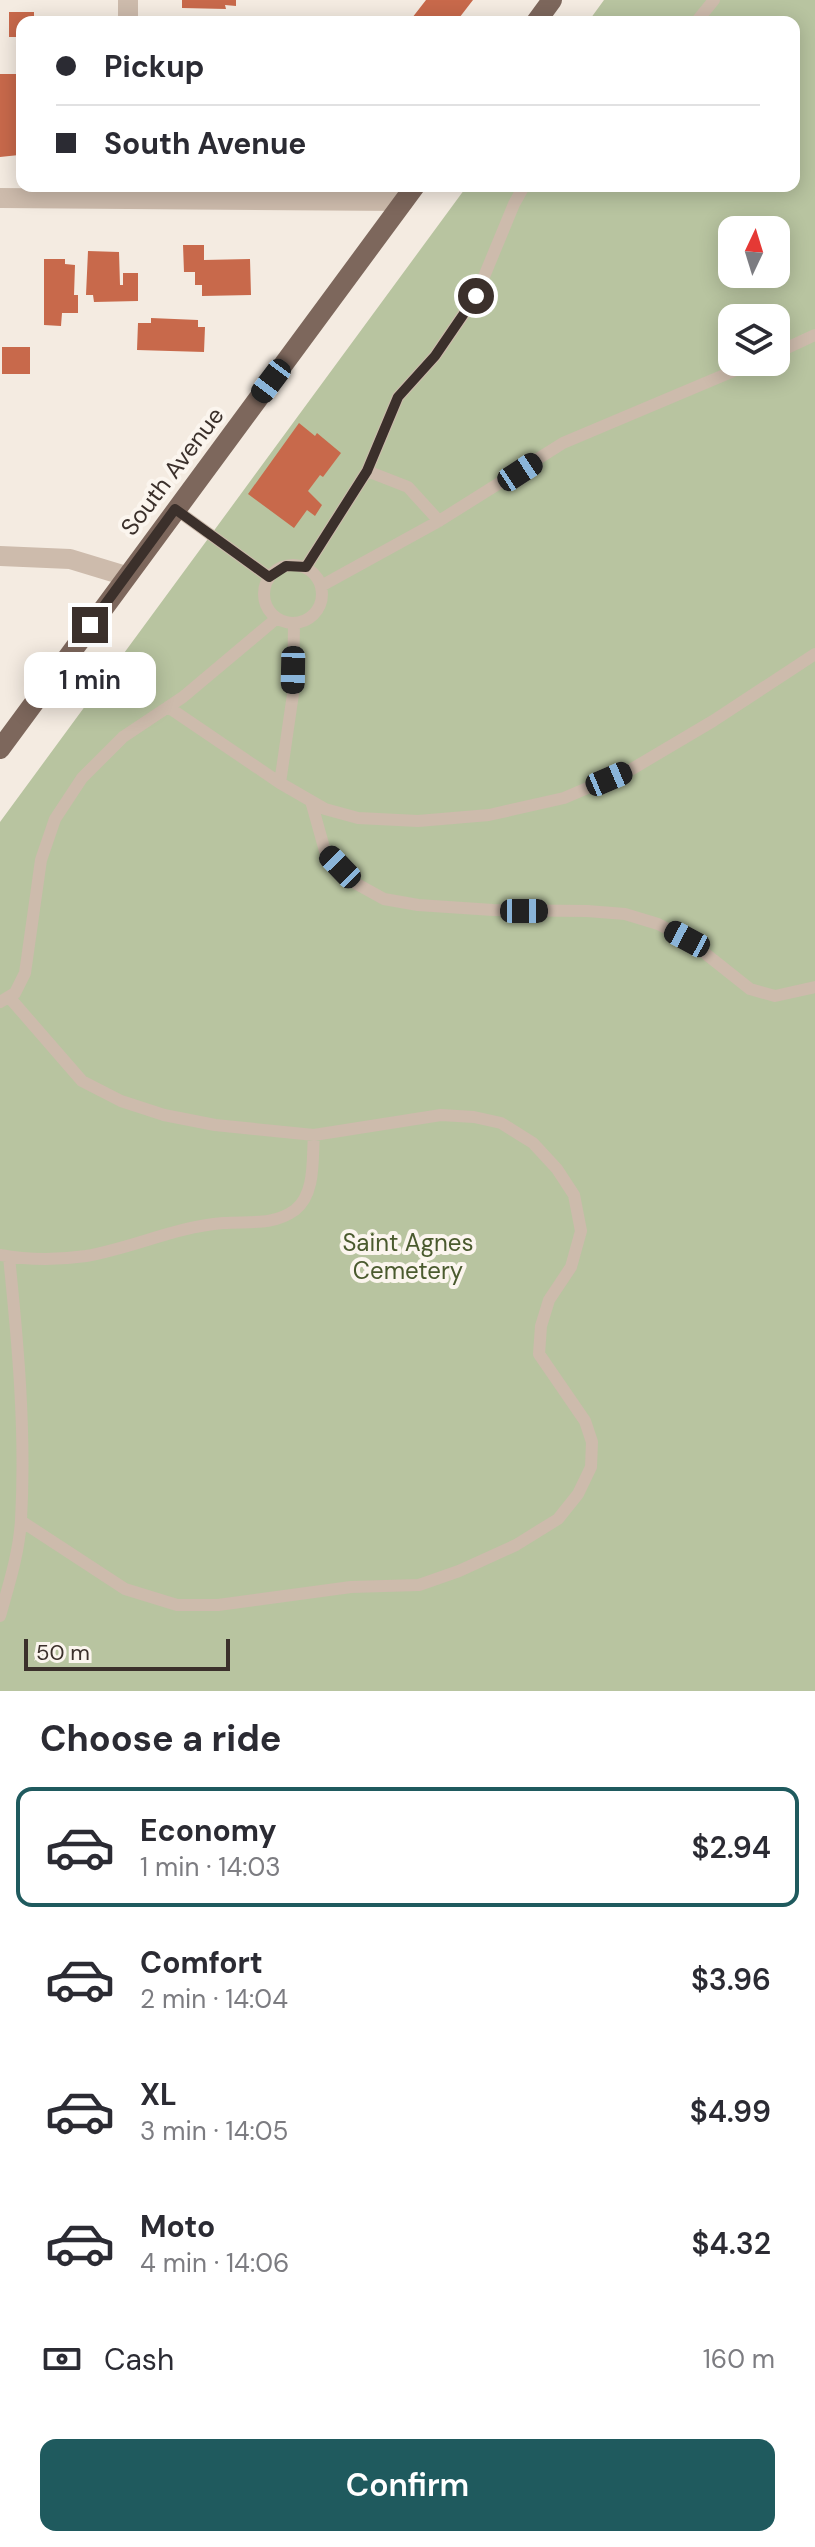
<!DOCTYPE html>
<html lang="en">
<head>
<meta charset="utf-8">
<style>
	body { margin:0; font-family:"DM Sans",sans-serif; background:#f2f2f3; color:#2b2b33; height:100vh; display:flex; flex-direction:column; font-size:30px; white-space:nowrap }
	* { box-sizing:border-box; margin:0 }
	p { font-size:26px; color:#7c7c81 }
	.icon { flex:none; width:44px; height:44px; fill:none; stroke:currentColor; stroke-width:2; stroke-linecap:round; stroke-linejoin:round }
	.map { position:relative; height:1691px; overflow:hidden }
	.drawer { display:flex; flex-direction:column; background:#fff; flex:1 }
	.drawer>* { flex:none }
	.guide { position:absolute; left:16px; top:16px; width:784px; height:176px; border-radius:16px; box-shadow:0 4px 20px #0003; display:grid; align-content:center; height:176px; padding:0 40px; background:#fff }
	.needle { width:52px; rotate:4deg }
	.tools { position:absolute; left:718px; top:216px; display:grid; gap:16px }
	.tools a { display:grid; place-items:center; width:72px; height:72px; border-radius:16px; background:#fff; box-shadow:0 4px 20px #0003; font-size:40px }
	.scale { position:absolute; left:24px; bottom:20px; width:206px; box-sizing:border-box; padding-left:8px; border:4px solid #3b302b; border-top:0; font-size:22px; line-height:28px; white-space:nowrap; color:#3b302b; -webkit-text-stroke:6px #fbf5ee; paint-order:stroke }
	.end { position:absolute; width:36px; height:36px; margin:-18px; border:10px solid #3b302b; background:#fff; box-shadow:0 0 0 4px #fff }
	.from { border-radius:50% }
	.bubble { position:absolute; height:56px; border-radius:16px; background:#fff; box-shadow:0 4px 20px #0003; font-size:26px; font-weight:600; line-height:56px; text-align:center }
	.car { position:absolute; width:24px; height:48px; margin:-24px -12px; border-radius:10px; box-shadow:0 0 6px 2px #0007; background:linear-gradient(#222 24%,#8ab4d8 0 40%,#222 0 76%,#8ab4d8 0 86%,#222 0) }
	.guide b { display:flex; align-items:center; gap:28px; height:76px; font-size:30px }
	.guide b+b { border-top:2px solid #e1e1e2 }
	.guide i { width:20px; height:20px; background:#2b2b33 }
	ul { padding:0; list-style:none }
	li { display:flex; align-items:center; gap:24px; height:120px; margin:0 16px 12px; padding:0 24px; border:4px solid transparent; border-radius:16px }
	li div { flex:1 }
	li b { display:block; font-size:30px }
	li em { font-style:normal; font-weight:600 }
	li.on { border-color:#1f5a5e }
	li>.icon { width:72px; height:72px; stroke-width:1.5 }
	h2 { padding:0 40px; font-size:36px; line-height:96px }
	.pay { display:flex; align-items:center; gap:20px; height:88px; padding:0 40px; font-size:30px }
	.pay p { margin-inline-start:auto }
	.action { display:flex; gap:16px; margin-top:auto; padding:16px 40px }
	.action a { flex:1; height:92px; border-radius:16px; background:#1f5a5e; color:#fff; font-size:32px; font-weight:600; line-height:92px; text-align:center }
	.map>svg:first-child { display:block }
	.green { fill:#b8c4a0; fill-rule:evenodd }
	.building { fill:#c8694b }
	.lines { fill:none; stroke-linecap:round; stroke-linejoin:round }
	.lane { stroke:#cdbbac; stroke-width:12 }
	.street { stroke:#cdbbac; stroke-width:20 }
	.primary { stroke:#7d675c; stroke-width:20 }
	.route { stroke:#3b302b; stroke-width:10 }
	.labels { text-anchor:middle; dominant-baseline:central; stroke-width:8; stroke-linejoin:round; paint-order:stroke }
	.street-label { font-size:24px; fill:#3b302b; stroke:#fbf5ee }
	.park-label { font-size:24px; fill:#4a5a2e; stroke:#fbf5ee }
</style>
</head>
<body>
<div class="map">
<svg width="815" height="1691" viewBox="0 0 815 1691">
	<rect width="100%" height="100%" fill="#f4ebe1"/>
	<path class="green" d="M604,0H815V1691H0V822L467,186H794V22H588ZM732,230H776V274H732ZM732,318H776V362H732Z"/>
	<path class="building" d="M182,0H236V6L225,5L226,9L182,8Z
		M426,0H473L456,22H417L412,18Z
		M9,12H34V22H22V37H9Z
		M0,74H16V82H20L22,133L19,155L0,157Z
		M183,245H204V260L250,259L251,295L202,296V285H195V272H184Z
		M88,251L119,252L120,285H123V273H138V301L94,302L93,295H86Z
		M44,259H65V264L75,265L74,295H78V313H62L61,326L44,325Z
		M151,318L198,320V327H205L204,352L137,350L138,323H151Z
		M2,347H30V374H2Z
		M299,423L315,436L317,433L341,453L323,477L320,475L308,491L322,505L315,516L307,510L294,528L248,494Z"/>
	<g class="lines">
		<path class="lane" d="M696,22L714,0
			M776,353L815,335
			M367,471L408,487L439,521
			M175,509L269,577
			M264 594a29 29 0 1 1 58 0a29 29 0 1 1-58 0Z
			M306,567L367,471L398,397L435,356L476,296L514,204L524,186
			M321,586L439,521L563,443L755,362
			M168,707L280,783L325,809L358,818L418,821L489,815L564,798L632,769L713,721L815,654
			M280,783L293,694L294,623
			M311,801L325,851L355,883L384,899L418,905L493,910L587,911L625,914L658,924L687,939L750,989L775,996L815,987
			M9,997L82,1081L121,1101L164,1115L215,1125L314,1135L441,1115L474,1117L501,1123L533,1143L557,1169L574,1195L581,1231L571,1267L549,1300L541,1326L539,1354L585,1421L592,1442L591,1467L578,1494L558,1519L516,1545L459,1571L419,1585L351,1587L218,1605H177L125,1589L21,1521
			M0,1002L15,993L25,973L41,860L55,819L82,778L123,737L183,697L277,618
			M0,1255C28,1260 58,1260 86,1256C132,1248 175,1227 223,1223C249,1221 273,1226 295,1210C316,1194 312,1158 314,1135
			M0,1616C9,1584 19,1553 21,1520C26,1433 18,1344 9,1257"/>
		<path class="street" d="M128,22V0
			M0,198L404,201
			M0,556L70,559L126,576"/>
		<path class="primary" d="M536,22L552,0
			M0,749L415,186"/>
	</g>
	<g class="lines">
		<path class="route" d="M90,625L175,509L269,577L286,566L306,567L367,471L398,397L435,356L476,296"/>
	</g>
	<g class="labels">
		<g class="street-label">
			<text transform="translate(172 471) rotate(-53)">South Avenue</text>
		</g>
		<g class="park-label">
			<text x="408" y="1242">Saint Agnes<tspan x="408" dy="28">Cemetery</tspan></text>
		</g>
	</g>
</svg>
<div class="tools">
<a><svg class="needle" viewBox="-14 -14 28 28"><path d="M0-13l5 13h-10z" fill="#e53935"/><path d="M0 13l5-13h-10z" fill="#7c7c81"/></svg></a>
<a><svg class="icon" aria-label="layers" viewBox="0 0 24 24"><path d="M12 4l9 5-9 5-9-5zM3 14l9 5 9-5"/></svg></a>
</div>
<div class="scale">50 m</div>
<i class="end from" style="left:476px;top:296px"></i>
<i class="end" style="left:90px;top:625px"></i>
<div class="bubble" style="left:24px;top:652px;width:132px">1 min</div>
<i class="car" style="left:271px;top:381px;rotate:217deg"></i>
<i class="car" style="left:520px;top:472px;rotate:57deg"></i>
<i class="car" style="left:293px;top:670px;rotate:181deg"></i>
<i class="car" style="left:609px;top:779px;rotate:67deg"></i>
<i class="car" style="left:340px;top:867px;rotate:316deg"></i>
<i class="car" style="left:524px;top:911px;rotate:90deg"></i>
<i class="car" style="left:687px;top:939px;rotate:298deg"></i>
<div class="guide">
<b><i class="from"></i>Pickup</b>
<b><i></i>South Avenue</b>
</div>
</div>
<section class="drawer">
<h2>Choose a ride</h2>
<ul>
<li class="on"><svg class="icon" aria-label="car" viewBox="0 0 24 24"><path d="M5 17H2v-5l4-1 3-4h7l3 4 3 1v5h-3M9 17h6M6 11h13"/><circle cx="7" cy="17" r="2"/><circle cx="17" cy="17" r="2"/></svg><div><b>Economy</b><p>1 min · 14:03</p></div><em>$2.94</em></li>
<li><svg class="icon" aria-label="car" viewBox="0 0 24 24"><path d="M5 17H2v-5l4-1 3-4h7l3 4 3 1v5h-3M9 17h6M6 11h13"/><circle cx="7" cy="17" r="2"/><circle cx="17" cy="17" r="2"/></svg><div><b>Comfort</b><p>2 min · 14:04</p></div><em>$3.96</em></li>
<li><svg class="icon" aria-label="car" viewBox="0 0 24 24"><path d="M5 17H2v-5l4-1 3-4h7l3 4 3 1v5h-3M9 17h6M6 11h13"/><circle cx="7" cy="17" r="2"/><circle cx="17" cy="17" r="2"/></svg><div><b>XL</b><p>3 min · 14:05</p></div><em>$4.99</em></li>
<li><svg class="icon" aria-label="car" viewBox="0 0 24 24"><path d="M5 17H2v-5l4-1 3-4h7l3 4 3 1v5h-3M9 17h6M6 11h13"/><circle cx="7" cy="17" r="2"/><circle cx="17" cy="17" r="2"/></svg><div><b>Moto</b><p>4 min · 14:06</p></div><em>$4.32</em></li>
</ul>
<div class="pay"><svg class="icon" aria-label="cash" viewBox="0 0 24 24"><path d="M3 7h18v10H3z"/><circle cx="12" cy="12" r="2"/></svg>Cash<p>160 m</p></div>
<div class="action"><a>Confirm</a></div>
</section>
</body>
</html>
